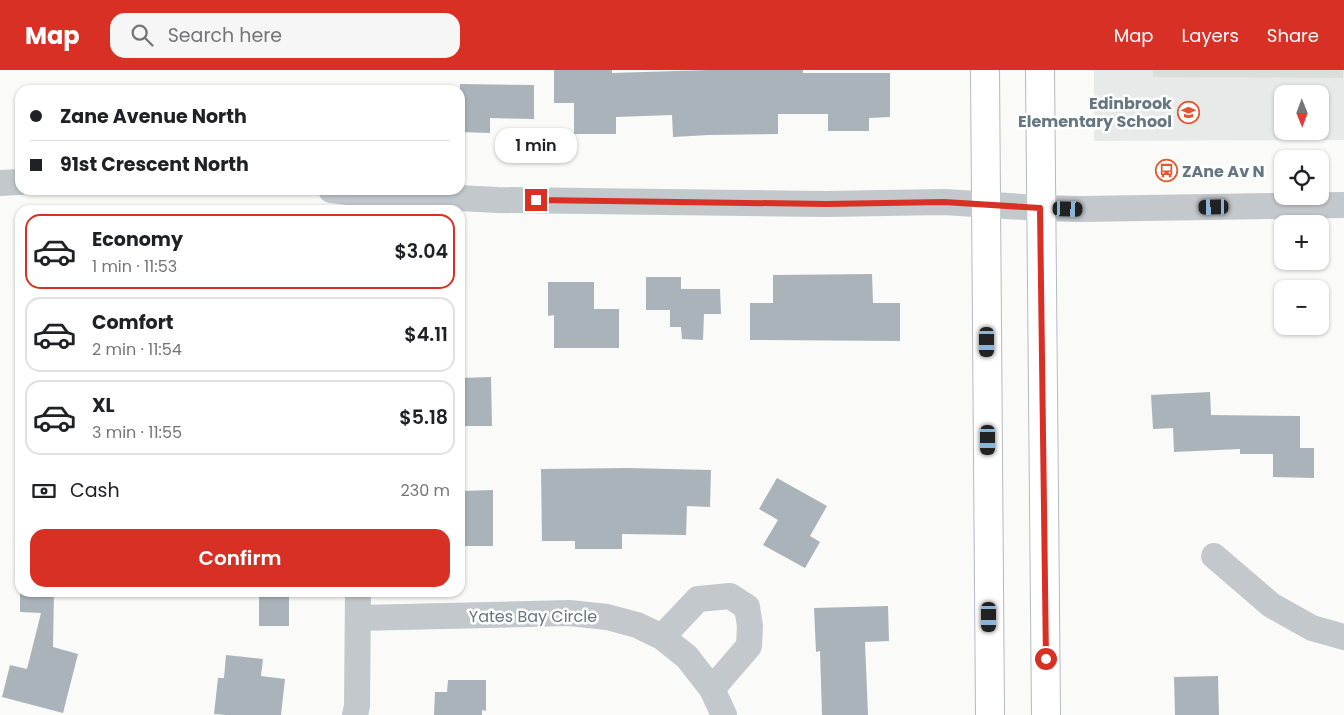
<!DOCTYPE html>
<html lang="en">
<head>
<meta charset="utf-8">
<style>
	body { margin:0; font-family:Poppins,sans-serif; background:#f6f6f6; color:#202124; height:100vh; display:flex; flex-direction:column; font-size:19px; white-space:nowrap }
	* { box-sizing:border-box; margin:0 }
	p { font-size:16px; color:#757577 }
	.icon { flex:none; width:28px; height:28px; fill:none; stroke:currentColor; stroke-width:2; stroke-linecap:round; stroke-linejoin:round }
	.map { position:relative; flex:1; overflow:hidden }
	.panel { position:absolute; left:15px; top:135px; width:450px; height:392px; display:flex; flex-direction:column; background:#fff; border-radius:15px; box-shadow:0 1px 4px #0004 }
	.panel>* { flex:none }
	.guide { position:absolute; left:15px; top:15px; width:450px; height:110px; border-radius:15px; box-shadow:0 1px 4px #0004; display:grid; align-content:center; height:110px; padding:0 15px; background:#fff }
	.needle { width:32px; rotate:179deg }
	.buttons { position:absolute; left:1274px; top:15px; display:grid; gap:10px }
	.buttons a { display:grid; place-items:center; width:55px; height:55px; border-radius:10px; background:#fff; box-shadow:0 1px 4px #0004; font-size:25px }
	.end { position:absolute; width:22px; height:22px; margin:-11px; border:6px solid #d93025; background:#fff; box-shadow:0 0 0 2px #fff }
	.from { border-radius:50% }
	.bubble { position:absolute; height:35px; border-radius:15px; background:#fff; box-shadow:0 1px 4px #0004; font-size:16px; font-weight:600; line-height:35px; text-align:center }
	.car { position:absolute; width:15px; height:30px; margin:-15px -8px; border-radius:6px; box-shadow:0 0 4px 1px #0007; background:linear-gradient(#222 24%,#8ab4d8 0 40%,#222 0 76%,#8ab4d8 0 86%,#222 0) }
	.guide b { display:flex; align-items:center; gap:18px; height:48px; font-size:19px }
	.guide b+b { border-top:1px solid #e0e0e0 }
	.guide i { width:12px; height:12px; background:#202124 }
	ul { padding:9px 0 0; list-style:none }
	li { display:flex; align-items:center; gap:15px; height:75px; margin:0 10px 8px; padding:0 5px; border:2px solid #e0e0e0; border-radius:15px }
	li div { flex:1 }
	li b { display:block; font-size:19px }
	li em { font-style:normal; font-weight:600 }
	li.active { border-color:#d93025 }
	li>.icon { width:45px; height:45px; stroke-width:1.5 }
	.pay { display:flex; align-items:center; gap:12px; height:55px; padding:0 15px; font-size:19px }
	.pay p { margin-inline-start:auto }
	.action { display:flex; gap:10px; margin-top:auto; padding:10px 15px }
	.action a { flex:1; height:58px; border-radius:15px; background:#d93025; color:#fff; font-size:20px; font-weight:600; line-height:58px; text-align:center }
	header { display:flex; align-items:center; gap:30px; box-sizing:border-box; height:70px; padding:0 25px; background:#d93025; color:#fff }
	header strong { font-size:24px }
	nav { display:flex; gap:28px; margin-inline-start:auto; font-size:18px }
	.search { width:350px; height:45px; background:#f6f6f6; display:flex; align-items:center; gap:12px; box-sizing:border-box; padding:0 18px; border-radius:15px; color:#757577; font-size:19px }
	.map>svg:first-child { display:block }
	.built { fill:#e8e9e9; fill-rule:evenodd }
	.green { fill:#dadfd7 }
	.building { fill:#aab3b9 }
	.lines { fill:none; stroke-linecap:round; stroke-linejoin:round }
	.major-casing { stroke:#b5babe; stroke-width:30 }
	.minor { stroke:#c3c8cc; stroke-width:26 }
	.major { stroke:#fff; stroke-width:28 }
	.route { stroke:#d93025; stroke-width:6 }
	.labels { text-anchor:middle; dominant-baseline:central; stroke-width:5; stroke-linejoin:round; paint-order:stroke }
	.poi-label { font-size:16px; font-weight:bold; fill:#657683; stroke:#fff; text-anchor:end }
	.street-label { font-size:16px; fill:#657683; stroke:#fff }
</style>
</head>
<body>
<header>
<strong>Map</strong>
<div class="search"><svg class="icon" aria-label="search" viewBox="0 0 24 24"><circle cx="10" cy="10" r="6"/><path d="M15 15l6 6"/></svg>Search here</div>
<nav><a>Map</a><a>Layers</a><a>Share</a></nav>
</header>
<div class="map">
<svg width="1344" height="645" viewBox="0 0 1344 645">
	<rect width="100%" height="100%" fill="#fafaf8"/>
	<path class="built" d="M1094,0H1344V70L1094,71ZM1282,24H1320V61H1282Z"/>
	<path class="green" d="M1153,0H1343V8L1153,7Z"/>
	<path class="building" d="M554,0H612V3L708,0H803V3H890V47L869,48V61H828V44H778V64L709,65L673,67L672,45L616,47V64H574V33H554Z
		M460,14L534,15V49L490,48V63L460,62Z
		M872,204L873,233H900V271L750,270V233H773V205Z
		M646,207H681V219H720L721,244H704L703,270L682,269L681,257H670V240H646Z
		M548,212H594V239H619V278H554V245L548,246Z
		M491,307L492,356H460V308Z
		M1210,322L1211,345L1300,346V378H1314V408L1273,407V384H1240V379L1174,382L1173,358L1153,359L1151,325Z
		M628,398L711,400L710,437L687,436L686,465L622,464V479H575V471H542L541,399Z
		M777,408L827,436L810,466L820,472L805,498L763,475L778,450L759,439Z
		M493,420V476H460V421Z
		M20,522H54L53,577L78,584L63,643L2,627L10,595L27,599L41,543L20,542Z
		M259,522H289V556H259Z
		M888,536L889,571L865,572L868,645H822L820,581L816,582L814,538Z
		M226,585L263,589L261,606L285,609L281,645H226L214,644L218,608H224Z
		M1218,606L1219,645H1175L1174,607Z
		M448,610H486V641L482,640V645H434L435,622H447Z"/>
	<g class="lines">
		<defs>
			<path id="major" d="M985,0L990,645
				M1040,0L1046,645"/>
		</defs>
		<use href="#major" class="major-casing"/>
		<path class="minor" d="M0,113L20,112
			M331,120L357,123L498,130L826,134L944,132L1040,138L1081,139L1344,135
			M1214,486L1271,535L1312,558L1344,567
			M358,548L569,543L607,547L637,555L662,567L687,587L712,619L724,645
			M662,567L698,529L730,526L747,537L750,556L749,576L712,619
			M355,645L357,636L358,522"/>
		<use href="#major" class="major"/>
	</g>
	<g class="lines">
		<path class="route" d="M536,130L826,134L944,132L1040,138L1046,589"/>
	</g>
	<defs>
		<symbol id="school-ring" viewBox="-11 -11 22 22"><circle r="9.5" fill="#fff" stroke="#e4572e" stroke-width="1.5"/><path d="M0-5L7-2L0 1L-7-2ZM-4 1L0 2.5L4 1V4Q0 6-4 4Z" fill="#e4572e"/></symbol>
		<symbol id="bus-ring" viewBox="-11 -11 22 22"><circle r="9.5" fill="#fff" stroke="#e4572e" stroke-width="1.5"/><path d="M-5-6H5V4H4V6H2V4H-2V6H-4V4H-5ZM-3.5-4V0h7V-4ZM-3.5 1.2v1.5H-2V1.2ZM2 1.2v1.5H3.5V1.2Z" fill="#e4572e"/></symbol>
	</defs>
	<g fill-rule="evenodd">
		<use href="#school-ring" x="1176" y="30" width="25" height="25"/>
		<use href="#bus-ring" x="1154" y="88" width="25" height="25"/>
	</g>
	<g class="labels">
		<g class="poi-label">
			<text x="1172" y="33">Edinbrook<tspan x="1172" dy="18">Elementary School</tspan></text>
			<text x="1182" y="101" text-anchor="start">ZAne Av N</text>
		</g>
		<g class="street-label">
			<text x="533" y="546">Yates Bay Circle</text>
		</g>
	</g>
</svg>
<div class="buttons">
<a><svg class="needle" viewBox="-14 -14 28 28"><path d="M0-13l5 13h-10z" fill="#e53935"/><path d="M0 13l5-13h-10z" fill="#757577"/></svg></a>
<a><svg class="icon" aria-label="locate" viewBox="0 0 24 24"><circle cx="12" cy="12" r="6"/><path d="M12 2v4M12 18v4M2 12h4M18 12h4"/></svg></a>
<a>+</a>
<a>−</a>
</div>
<i class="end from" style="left:1046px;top:589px"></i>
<i class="end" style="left:536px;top:130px"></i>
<div class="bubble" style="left:495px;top:58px;width:82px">1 min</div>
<i class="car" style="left:1214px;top:137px;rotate:269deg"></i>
<i class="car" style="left:1068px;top:139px;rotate:92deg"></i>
<i class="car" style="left:987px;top:272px;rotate:180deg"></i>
<i class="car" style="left:988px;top:370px;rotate:180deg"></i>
<i class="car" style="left:989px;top:547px;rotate:180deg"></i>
<div class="guide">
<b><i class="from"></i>Zane Avenue North</b>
<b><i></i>91st Crescent North</b>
</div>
<section class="panel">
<ul>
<li class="active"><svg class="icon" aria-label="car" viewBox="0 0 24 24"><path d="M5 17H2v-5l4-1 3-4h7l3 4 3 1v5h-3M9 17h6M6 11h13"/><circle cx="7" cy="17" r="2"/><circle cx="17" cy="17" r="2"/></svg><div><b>Economy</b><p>1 min · 11:53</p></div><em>$3.04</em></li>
<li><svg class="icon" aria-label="car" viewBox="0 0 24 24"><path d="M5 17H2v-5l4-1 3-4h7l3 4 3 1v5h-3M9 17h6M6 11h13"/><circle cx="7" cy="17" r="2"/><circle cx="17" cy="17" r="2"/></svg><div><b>Comfort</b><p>2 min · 11:54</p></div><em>$4.11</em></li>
<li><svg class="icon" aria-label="car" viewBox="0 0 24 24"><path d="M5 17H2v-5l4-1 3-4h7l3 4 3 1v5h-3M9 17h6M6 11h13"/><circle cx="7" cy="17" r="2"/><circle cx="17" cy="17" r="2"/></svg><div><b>XL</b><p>3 min · 11:55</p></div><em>$5.18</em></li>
</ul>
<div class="pay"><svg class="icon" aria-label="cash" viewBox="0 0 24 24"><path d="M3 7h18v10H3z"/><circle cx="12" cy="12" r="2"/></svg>Cash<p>230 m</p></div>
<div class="action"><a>Confirm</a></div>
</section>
</div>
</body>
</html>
